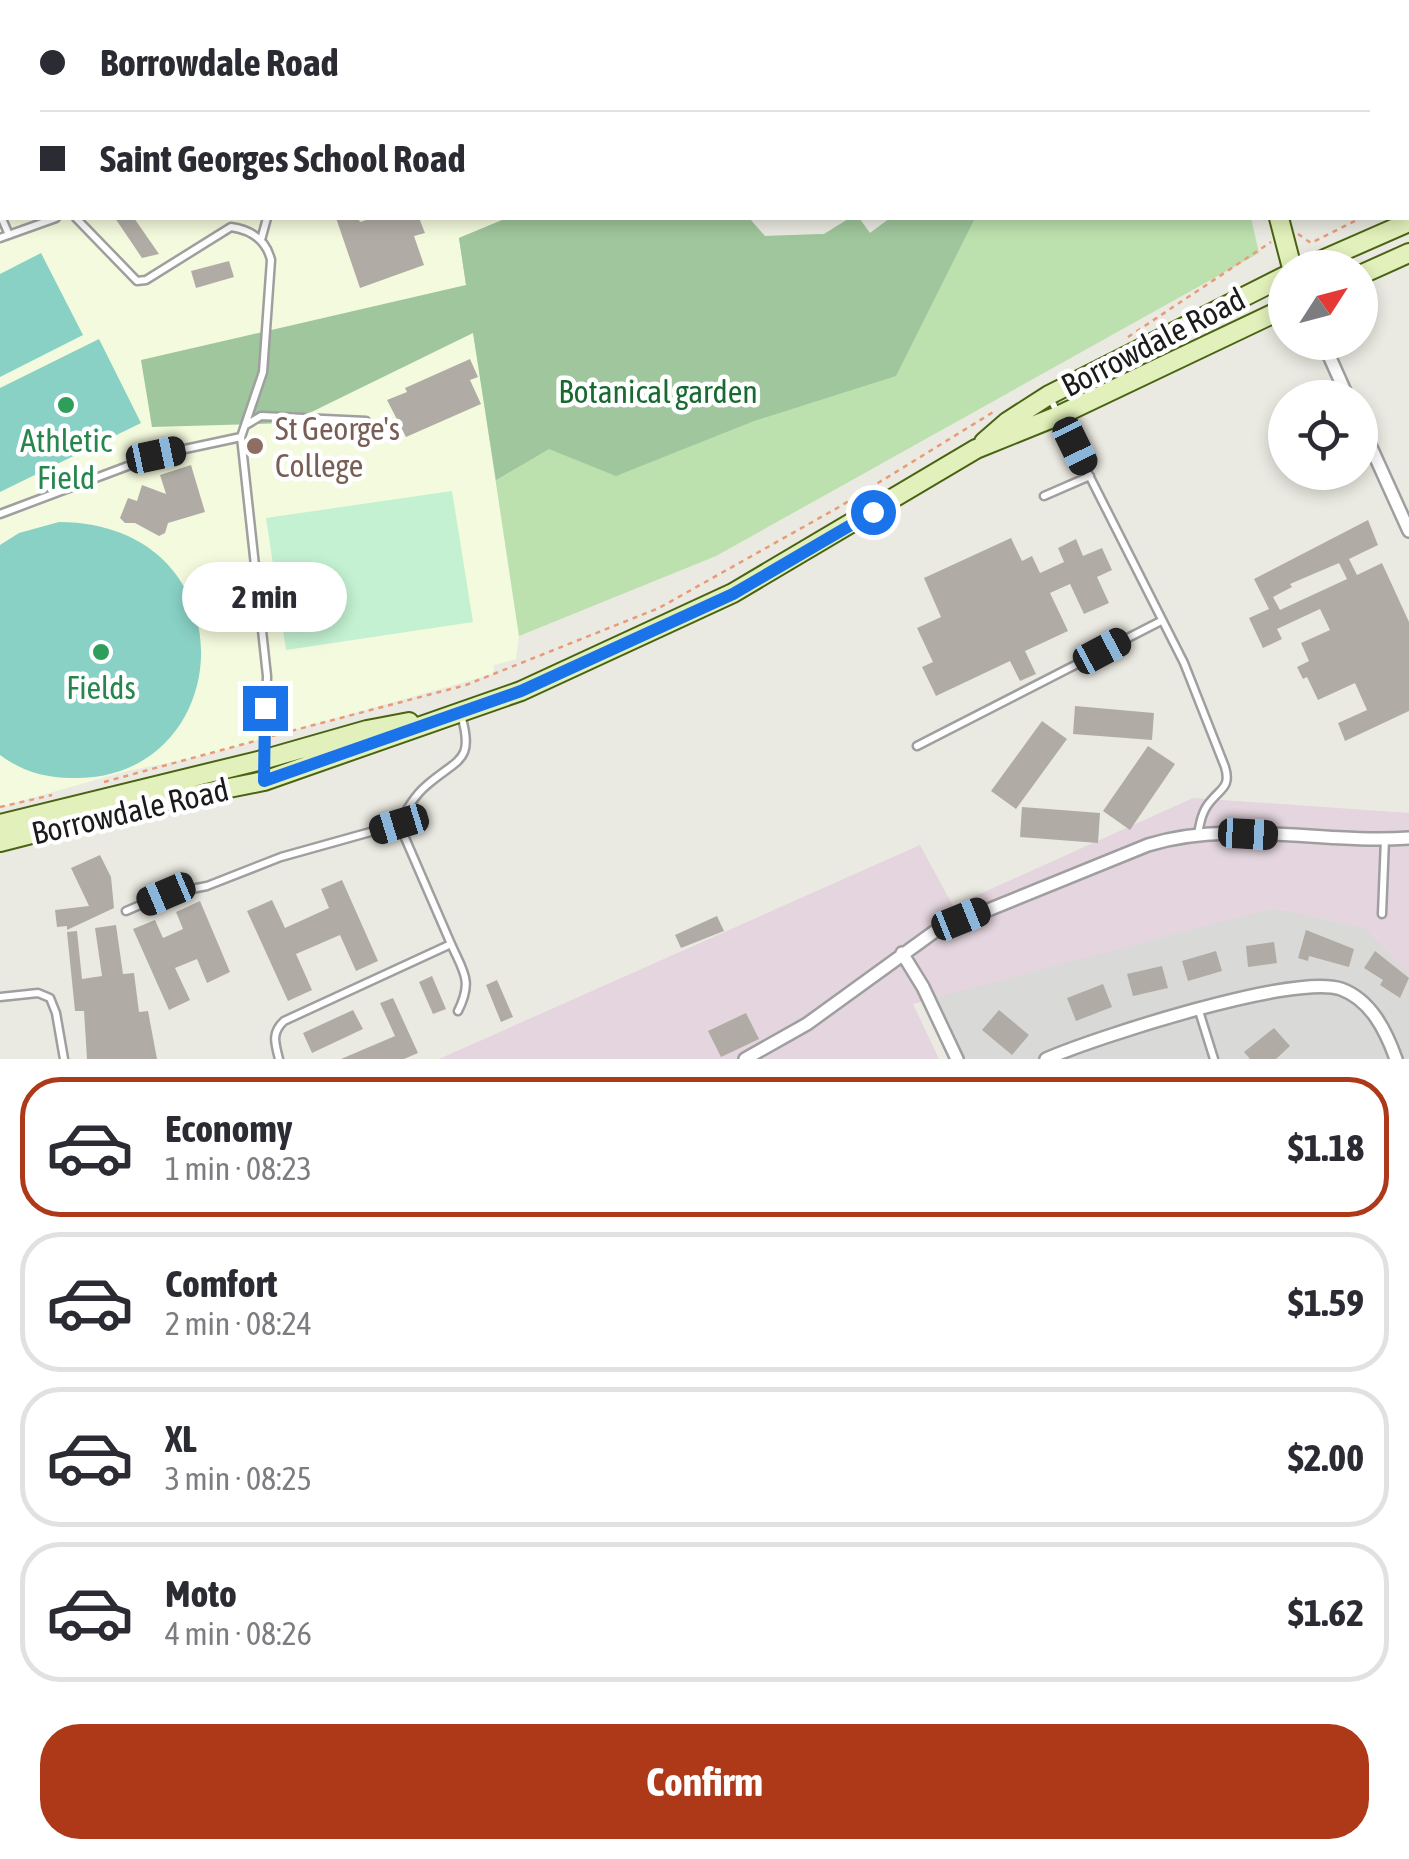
<!DOCTYPE html>
<html lang="en">
<head>
<meta charset="utf-8">
<style>
	body { margin:0; font-family:"Asap Condensed",sans-serif; background:#f7f7f7; color:#2b2b33; height:100vh; display:flex; flex-direction:column; font-size:38px; white-space:nowrap }
	* { box-sizing:border-box; margin:0 }
	p { font-size:32px; color:#7c7c81 }
	.icon { flex:none; width:55px; height:55px; fill:none; stroke:currentColor; stroke-width:2; stroke-linecap:round; stroke-linejoin:round }
	.map { position:relative; height:1059px; overflow:hidden }
	.drawer { display:flex; flex-direction:column; background:#fff; flex:1 }
	.drawer>* { flex:none }
	.guide { position:absolute; left:0px; top:0px; width:1410px; height:220px; box-shadow:0 5px 15px #0003; display:grid; align-content:center; height:220px; padding:0 40px; background:#fff }
	.needle { width:65px; rotate:54deg }
	.tools { position:absolute; left:1268px; top:250px; display:grid; gap:20px }
	.tools a { display:grid; place-items:center; width:110px; height:110px; border-radius:50%; background:#fff; box-shadow:0 5px 15px #0003; font-size:50px }
	.end { position:absolute; width:45px; height:45px; margin:-22px; border:12px solid #1a73e8; background:#fff; box-shadow:0 0 0 5px #fff }
	.from { border-radius:50% }
	.bubble { position:absolute; height:70px; border-radius:35px; background:#fff; box-shadow:0 5px 15px #0003; font-size:32px; font-weight:700; line-height:70px; text-align:center }
	.car { position:absolute; width:30px; height:60px; margin:-30px -15px; border-radius:12px; box-shadow:0 0 8px 2px #0007; background:linear-gradient(#222 24%,#8ab4d8 0 40%,#222 0 76%,#8ab4d8 0 86%,#222 0) }
	.guide b { display:flex; align-items:center; gap:35px; height:95px; font-size:38px }
	.guide b+b { border-top:2px solid #e1e1e2 }
	.guide i { width:25px; height:25px; background:#2b2b33 }
	ul { padding:18px 0 0; list-style:none }
	li { display:flex; align-items:center; gap:30px; height:140px; margin:0 20px 15px; padding:0 20px; border:5px solid #e1e1e2; border-radius:40px }
	li div { flex:1 }
	li b { display:block; font-size:38px }
	li em { font-style:normal; font-weight:700 }
	li.active { border-color:#ae3919 }
	li>.icon { width:90px; height:90px; stroke-width:1.5 }
	.action { display:flex; gap:20px; margin-top:auto; padding:20px 40px }
	.action a { flex:1; height:115px; border-radius:40px; background:#ae3919; color:#fff; font-size:40px; font-weight:700; line-height:115px; text-align:center }
	.map>svg:first-child { display:block }
	.residential { fill:#d9d9d8 }
	.industrial { fill:#e4d5de }
	.education { fill:#f4fadd }
	.grass { fill:#bce0ae }
	.forest { fill:#9fc69c }
	.park { fill:#c3f1d1 }
	.pitch { fill:#89d1c5 }
	.building { fill:#b0aca5; fill-rule:evenodd }
	.lines { fill:none; stroke-linecap:round; stroke-linejoin:round }
	.lane-casing { stroke:#9f9f9f; stroke-width:11 }
	.street-casing { stroke:#9f9f9f; stroke-width:16 }
	.secondary-casing { stroke:#496312; stroke-width:22 }
	.path { stroke:#e79b78; stroke-width:2.5; stroke-dasharray:5 5; stroke-linecap:butt }
	.lane { stroke:#fff; stroke-width:6 }
	.street { stroke:#fff; stroke-width:11 }
	.secondary { stroke:#e2f0bb; stroke-width:18 }
	.route { stroke:#1a73e8; stroke-width:12 }
	.leisure-dot { fill:#2e9e5b; stroke:#fff; stroke-width:4 }
	.education-dot { fill:#8d6e63; stroke:#fff; stroke-width:4 }
	.labels { text-anchor:middle; dominant-baseline:central; stroke-width:9; stroke-linejoin:round; paint-order:stroke }
	.street-label { font-size:32px; fill:#1b1b1b; stroke:#fff }
	.park-label { font-size:32px; fill:#186a31; stroke:#fff }
	.education-label { font-size:32px; fill:#785e54; stroke:#fff; text-anchor:start }
	.leisure-label { font-size:32px; fill:#27864d; stroke:#fff }
</style>
</head>
<body>
<div class="map">
<svg width="1409" height="1059" viewBox="0 0 1409 1059">
	<rect width="100%" height="100%" fill="#ebeae2"/>
	<path class="residential" d="M1274,908L1374,930L1409,970V1059H948L922,999Z"/>
	<path class="industrial" d="M1193,798L1409,813V974L1364,928L1274,908L913,1004L939,1059H439L920,845L953,906Z"/>
	<path class="education" d="M0,0H456L457,2H2V218H526L503,530L519,636L516,659L494,665L493,674L198,757L127,771L0,807Z"/>
	<path class="grass" d="M507,218H749L765,236L824,234L850,218H859L870,233L891,218H1251L1259,253L716,556L519,636L459,238Z"/>
	<path class="forest" d="M507,218H749L765,236L824,234L850,218H859L870,233L890,218H975L896,376L754,421L616,476L549,449L496,480L473,333L289,423L152,427L141,360L466,285L459,238Z"/>
	<path class="park" d="M452,491L473,622L286,650L266,518Z"/>
	<path class="pitch" d="M41,253L83,335L0,377V274Z
		M99,339L141,423L0,492V388Z
		M59,522C253,523 240,783 71,778C46,778 21,771 0,755V545L19,533Z"/>
	<path class="building" d="M115,218H134L159,254L142,258Z
		M336,218H358L360,222L373,218H419L425,233L414,236L424,265L360,288Z
		M229,261L234,277L196,288L191,271Z
		M470,359L478,377L470,380L481,404L406,437L387,400L407,392L405,388Z
		M191,465L205,512L168,523L165,533L159,536L135,523H125L120,518L128,498L137,501L142,485L166,494L160,475Z
		M1368,520L1378,545L1349,559L1357,575L1382,563L1409,622V711L1345,741L1338,723L1367,710L1355,683L1318,700L1307,677L1303,679L1297,667L1309,661L1301,643L1330,630L1320,609L1277,629L1282,639L1263,648L1249,618L1269,609L1254,579ZM1339,563L1347,579L1280,610L1273,597L1292,587L1290,584Z
		M1011,538L1022,561L1032,556L1040,573L1064,562L1058,548L1076,539L1083,556L1102,548L1112,570L1097,577L1109,603L1084,614L1070,584L1050,593L1068,631L1025,651L1036,674L1020,681L1010,661L936,696L922,667L933,662L917,628L941,617L924,578Z
		M1075,706L1154,713L1152,740L1073,734Z
		M1042,721L1067,739L1016,809L991,791Z
		M1148,746L1175,764L1130,830L1103,811Z
		M1022,807L1100,813L1098,843L1020,837Z
		M100,855L111,877L114,908L67,930V926L57,927L55,910L89,906L71,868Z
		M342,880L378,961L356,971L340,935L296,954L312,990L288,1001L247,911L272,900L285,928L329,908L321,889Z
		M200,901L230,972L207,983L197,959L175,968L190,1000L169,1010L133,929L155,920L163,938L183,929L176,912Z
		M717,916L724,931L681,948L675,935Z
		M116,925L123,974L134,973L139,1012L148,1011L157,1059H87L84,1011H75L67,932L77,931L82,979L102,976L95,928Z
		M1306,930L1354,949L1349,967L1309,956L1308,961L1298,958Z
		M1274,942L1277,963L1248,967L1246,946Z
		M1216,951L1222,971L1188,981L1182,961Z
		M1375,951L1409,978L1400,998L1380,985L1383,980L1364,968Z
		M1162,966L1168,988L1133,996L1127,974Z
		M432,976L446,1009L433,1014L419,982Z
		M497,980L513,1017L501,1022L486,985Z
		M1103,984L1112,1007L1076,1021L1067,998Z
		M393,998L418,1053L404,1059H341L395,1036L380,1003Z
		M353,1010L363,1029L312,1053L303,1033Z
		M999,1010L1029,1035L1012,1055L982,1030Z
		M746,1013L759,1039L721,1057L708,1031Z
		M1274,1028L1290,1046L1276,1059H1250L1244,1052Z"/>
	<g class="lines">
		<defs>
			<path id="lane" d="M798,2L799,0
				M0,214L9,235
				M76,218L137,281L146,280L231,227C251,230 266,239 271,260L263,372L241,437L267,676L264,780
				M0,238L56,218
				M261,240L267,218
				M1049,396L1184,663L1225,767C1231,787 1221,788 1210,802C1202,811 1200,823 1198,834
				M246,425L261,416L366,421
				M1044,496L1090,476
				M0,514L157,455L241,437
				M917,746L1161,621
				M126,911L166,894L207,886L281,857L399,824
				M1382,914L1385,839
				M451,944L399,824C407,809 414,796 427,785C458,758 475,762 461,715
				M0,997L38,993L50,998L56,1013L64,1059
				M1199,1011L1214,1059
				M279,1059C275,1043 271,1033 284,1021L451,944C464,973 473,981 458,1011"/>
			<path id="street" d="M1408,161L1409,163
				M1323,342L1348,398
				M1360,423L1409,531
				M902,953L923,987L957,1059
				M745,1059L807,1024L934,932L1148,845C1233,819 1322,844 1409,838
				M1046,1059C1097,1037 1294,973 1341,989C1371,1000 1386,1031 1396,1059"/>
			<path id="secondary" d="M1225,0L1226,2
				M1279,218L1292,268
				M1304,268L1409,222
				M1360,275L1409,253
				M984,442L1007,422L1049,395L1285,276
				M0,824L262,760L367,730L409,722
				M0,842L149,804L264,781L521,691L733,593L976,449L1060,415L1285,308"/>
		</defs>
		<use href="#lane" class="lane-casing"/>
		<use href="#street" class="street-casing"/>
		<use href="#secondary" class="secondary-casing"/>
		<path class="path" d="M1408,194H1409
			M1298,234L1311,243L1361,218
			M1128,337L1271,242
			M272,736L466,685L659,608L839,507L995,411
			M104,782L255,741
			M0,807L52,795"/>
		<use href="#lane" class="lane"/>
		<use href="#street" class="street"/>
		<use href="#secondary" class="secondary"/>
	</g>
	<g class="lines">
		<path class="route" d="M265,708L264,781L521,691L733,594L873,512"/>
	</g>
	<g class="leisure-dot">
		<circle cx="66" cy="405" r="10"/>
		<circle cx="101" cy="652" r="10"/>
	</g>
	<circle class="education-dot" cx="255" cy="446" r="10"/>
	<g class="labels">
		<g class="street-label">
			<text transform="translate(1153 342) rotate(-27)">Borrowdale Road</text>
			<text transform="translate(130 811) rotate(-13)">Borrowdale Road</text>
		</g>
		<g class="park-label">
			<text x="658" y="391">Botanical garden</text>
		</g>
		<g class="education-label">
			<text x="275" y="428">St George's<tspan x="275" dy="37">College</tspan></text>
		</g>
		<g class="leisure-label">
			<text x="66" y="440">Athletic<tspan x="66" dy="37">Field</tspan></text>
			<text x="101" y="687">Fields</text>
		</g>
	</g>
</svg>
<div class="tools">
<a><svg class="needle" viewBox="-14 -14 28 28"><path d="M0-13l5 13h-10z" fill="#e53935"/><path d="M0 13l5-13h-10z" fill="#7c7c81"/></svg></a>
<a><svg class="icon" aria-label="locate" viewBox="0 0 24 24"><circle cx="12" cy="12" r="6"/><path d="M12 2v4M12 18v4M2 12h4M18 12h4"/></svg></a>
</div>
<i class="end from" style="left:873px;top:512px"></i>
<i class="end" style="left:265px;top:708px"></i>
<div class="bubble" style="left:182px;top:562px;width:165px">2 min</div>
<i class="car" style="left:1075px;top:446px;rotate:154deg"></i>
<i class="car" style="left:156px;top:455px;rotate:78deg"></i>
<i class="car" style="left:1102px;top:651px;rotate:62deg"></i>
<i class="car" style="left:399px;top:824px;rotate:253deg"></i>
<i class="car" style="left:1248px;top:834px;rotate:93deg"></i>
<i class="car" style="left:166px;top:894px;rotate:247deg"></i>
<i class="car" style="left:961px;top:919px;rotate:68deg"></i>
<div class="guide">
<b><i class="from"></i>Borrowdale Road</b>
<b><i></i>Saint Georges School Road</b>
</div>
</div>
<section class="drawer">
<ul>
<li class="active"><svg class="icon" aria-label="car" viewBox="0 0 24 24"><path d="M5 17H2v-5l4-1 3-4h7l3 4 3 1v5h-3M9 17h6M6 11h13"/><circle cx="7" cy="17" r="2"/><circle cx="17" cy="17" r="2"/></svg><div><b>Economy</b><p>1 min · 08:23</p></div><em>$1.18</em></li>
<li><svg class="icon" aria-label="car" viewBox="0 0 24 24"><path d="M5 17H2v-5l4-1 3-4h7l3 4 3 1v5h-3M9 17h6M6 11h13"/><circle cx="7" cy="17" r="2"/><circle cx="17" cy="17" r="2"/></svg><div><b>Comfort</b><p>2 min · 08:24</p></div><em>$1.59</em></li>
<li><svg class="icon" aria-label="car" viewBox="0 0 24 24"><path d="M5 17H2v-5l4-1 3-4h7l3 4 3 1v5h-3M9 17h6M6 11h13"/><circle cx="7" cy="17" r="2"/><circle cx="17" cy="17" r="2"/></svg><div><b>XL</b><p>3 min · 08:25</p></div><em>$2.00</em></li>
<li><svg class="icon" aria-label="car" viewBox="0 0 24 24"><path d="M5 17H2v-5l4-1 3-4h7l3 4 3 1v5h-3M9 17h6M6 11h13"/><circle cx="7" cy="17" r="2"/><circle cx="17" cy="17" r="2"/></svg><div><b>Moto</b><p>4 min · 08:26</p></div><em>$1.62</em></li>
</ul>
<div class="action"><a>Confirm</a></div>
</section>
</body>
</html>
